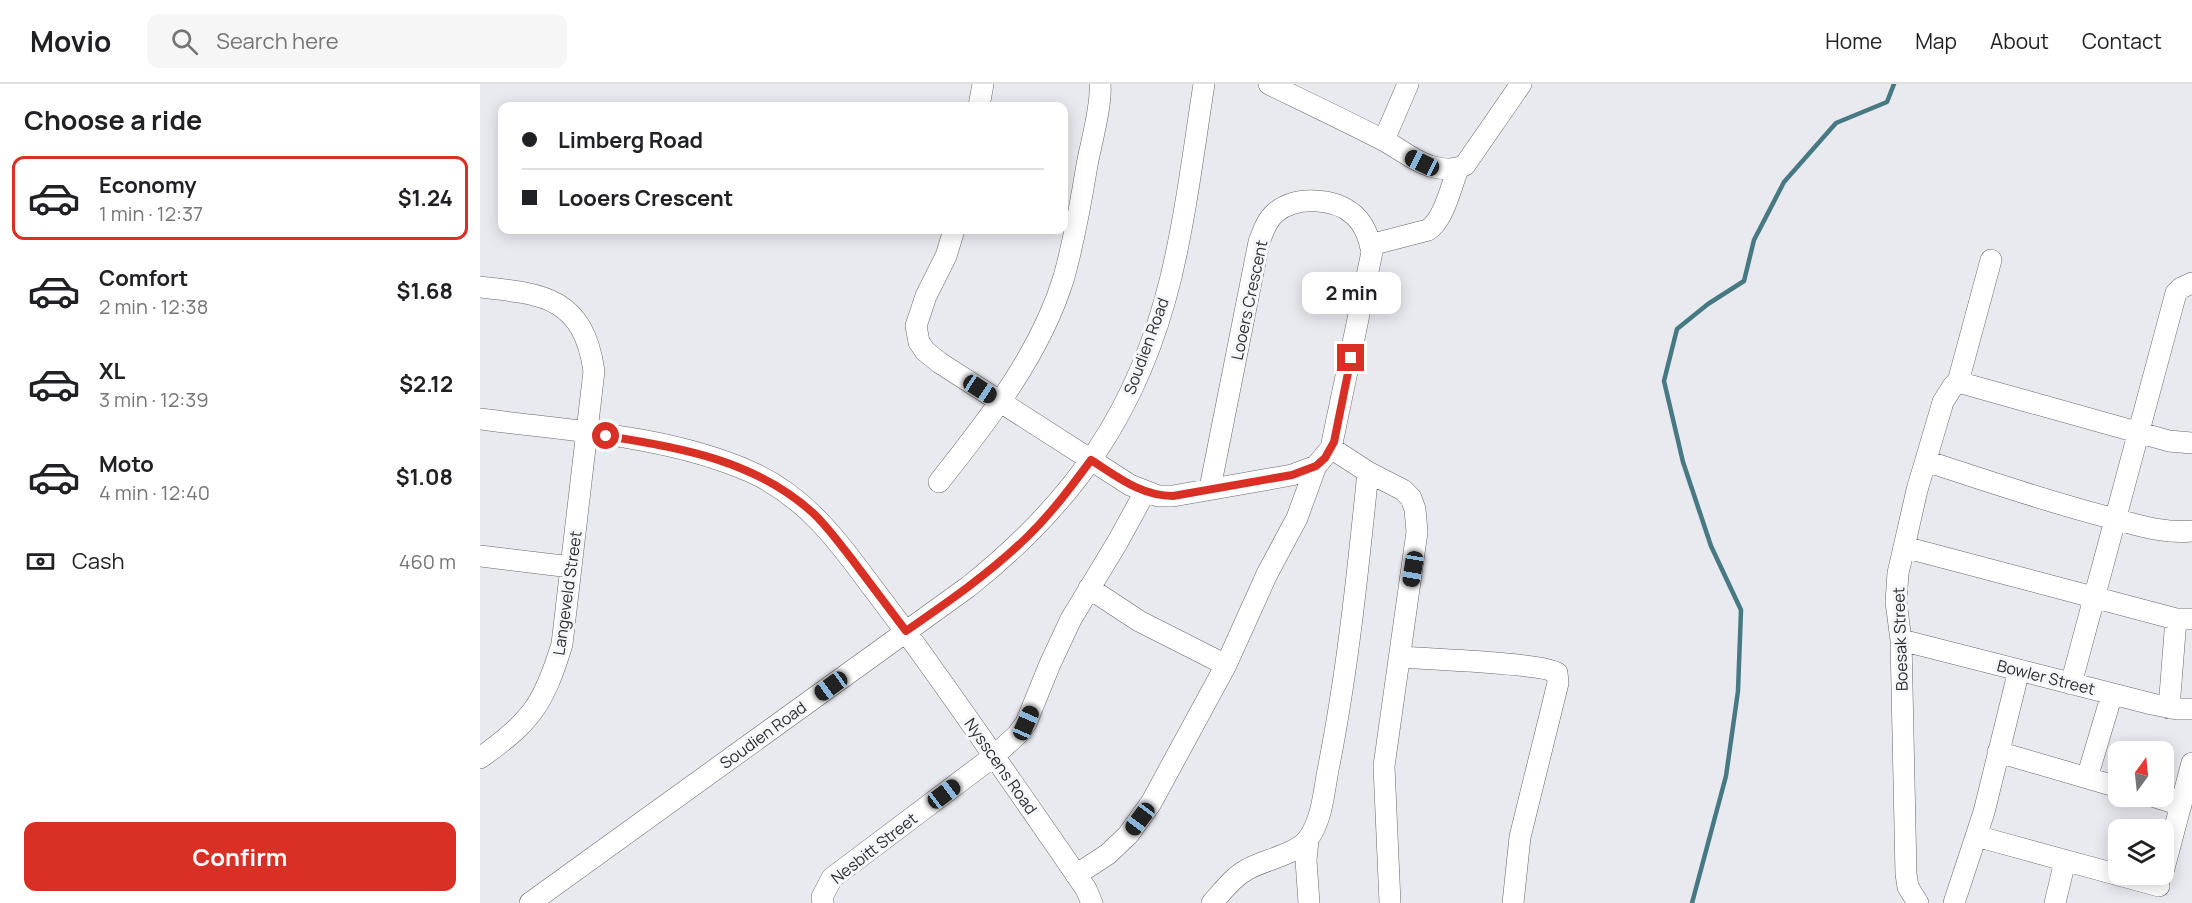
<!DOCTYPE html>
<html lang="en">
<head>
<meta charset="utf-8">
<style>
	body { margin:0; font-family:Manrope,sans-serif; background:#f6f6f6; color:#202124; height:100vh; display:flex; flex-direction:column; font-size:22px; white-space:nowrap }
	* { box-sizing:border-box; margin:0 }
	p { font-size:20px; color:#757577 }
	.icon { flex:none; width:33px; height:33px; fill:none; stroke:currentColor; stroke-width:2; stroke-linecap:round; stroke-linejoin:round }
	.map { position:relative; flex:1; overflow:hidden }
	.sheet { display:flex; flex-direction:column; background:#fff; width:480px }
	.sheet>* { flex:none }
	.top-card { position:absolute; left:18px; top:18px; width:570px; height:132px; border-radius:12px; box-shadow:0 3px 15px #0003; display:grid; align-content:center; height:132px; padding:0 24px; background:#fff }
	.needle { width:39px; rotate:15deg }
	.fabs { position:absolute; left:1628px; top:657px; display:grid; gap:12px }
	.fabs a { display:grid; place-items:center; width:66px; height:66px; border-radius:12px; background:#fff; box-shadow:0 3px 15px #0003; font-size:30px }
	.end { position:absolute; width:27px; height:27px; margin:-14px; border:8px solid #d93025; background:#fff; box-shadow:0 0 0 3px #fff }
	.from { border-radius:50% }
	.bubble { position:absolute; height:42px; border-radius:12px; background:#fff; box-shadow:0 3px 15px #0003; font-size:20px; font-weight:700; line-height:42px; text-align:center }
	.car { position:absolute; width:18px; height:36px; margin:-18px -9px; border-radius:8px; box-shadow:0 0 4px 2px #0007; background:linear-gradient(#222 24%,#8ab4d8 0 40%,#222 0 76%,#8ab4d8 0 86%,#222 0) }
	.top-card b { display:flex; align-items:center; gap:21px; height:57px; font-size:22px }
	.top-card b+b { border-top:2px solid #e0e0e0 }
	.top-card i { width:15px; height:15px; background:#202124 }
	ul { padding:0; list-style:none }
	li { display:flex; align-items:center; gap:18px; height:84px; margin:0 12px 9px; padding:0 12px; border:3px solid transparent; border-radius:12px }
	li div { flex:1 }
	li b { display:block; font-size:22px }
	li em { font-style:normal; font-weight:700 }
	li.active { border-color:#d93025 }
	li>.icon { width:54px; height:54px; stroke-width:1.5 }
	h2 { padding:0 24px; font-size:27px; line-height:72px }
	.pay { display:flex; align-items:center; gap:15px; height:66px; padding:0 24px; font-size:22px }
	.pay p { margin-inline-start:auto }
	.primary-button { display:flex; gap:12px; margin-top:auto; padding:12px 24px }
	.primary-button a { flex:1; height:69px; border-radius:12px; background:#d93025; color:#fff; font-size:24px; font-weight:700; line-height:69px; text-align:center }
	header { display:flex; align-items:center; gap:36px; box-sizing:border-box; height:84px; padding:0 30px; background:#fff; border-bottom:2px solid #e0e0e0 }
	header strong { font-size:28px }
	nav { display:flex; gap:33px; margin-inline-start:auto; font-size:21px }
	.search { width:420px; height:54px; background:#f6f6f6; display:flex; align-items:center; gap:15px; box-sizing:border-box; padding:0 21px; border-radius:12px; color:#757577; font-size:22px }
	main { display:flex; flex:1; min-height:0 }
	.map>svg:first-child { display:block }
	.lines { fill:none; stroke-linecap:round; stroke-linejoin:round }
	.stream { stroke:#477982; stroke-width:4.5 }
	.minor-casing { stroke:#66676d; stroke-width:22 }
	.minor { stroke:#fff; stroke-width:21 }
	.route { stroke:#d93025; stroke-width:8 }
	.labels { text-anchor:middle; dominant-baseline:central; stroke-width:6; stroke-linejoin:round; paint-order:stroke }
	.street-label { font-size:16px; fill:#2d2e30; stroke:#f6f7fd }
</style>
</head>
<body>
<header>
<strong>Movio</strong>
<div class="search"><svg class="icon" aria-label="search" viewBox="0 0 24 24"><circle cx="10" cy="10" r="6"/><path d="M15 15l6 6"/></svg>Search here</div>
<nav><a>Home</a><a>Map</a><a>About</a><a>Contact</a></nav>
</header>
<main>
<section class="sheet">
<h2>Choose a ride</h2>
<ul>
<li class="active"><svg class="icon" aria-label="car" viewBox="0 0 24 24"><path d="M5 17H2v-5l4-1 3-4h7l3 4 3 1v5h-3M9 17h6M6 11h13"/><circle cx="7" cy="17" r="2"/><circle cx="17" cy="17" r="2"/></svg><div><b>Economy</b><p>1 min · 12:37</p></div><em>$1.24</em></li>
<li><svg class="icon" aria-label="car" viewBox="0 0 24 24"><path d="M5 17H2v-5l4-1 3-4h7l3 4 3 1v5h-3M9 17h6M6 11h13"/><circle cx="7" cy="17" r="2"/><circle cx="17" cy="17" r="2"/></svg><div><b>Comfort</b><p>2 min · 12:38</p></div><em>$1.68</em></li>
<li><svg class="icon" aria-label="car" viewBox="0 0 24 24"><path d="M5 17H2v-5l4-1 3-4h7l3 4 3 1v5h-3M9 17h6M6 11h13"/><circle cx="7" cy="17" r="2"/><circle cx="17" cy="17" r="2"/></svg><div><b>XL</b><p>3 min · 12:39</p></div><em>$2.12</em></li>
<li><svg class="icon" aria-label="car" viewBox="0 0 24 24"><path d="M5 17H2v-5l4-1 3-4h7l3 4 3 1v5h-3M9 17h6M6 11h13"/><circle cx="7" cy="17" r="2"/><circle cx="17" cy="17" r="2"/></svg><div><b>Moto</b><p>4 min · 12:40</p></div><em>$1.08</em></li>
</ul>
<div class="pay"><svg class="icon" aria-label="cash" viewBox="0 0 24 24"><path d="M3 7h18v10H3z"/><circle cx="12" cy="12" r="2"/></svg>Cash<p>460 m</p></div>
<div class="primary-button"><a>Confirm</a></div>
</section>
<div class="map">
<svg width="1712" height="819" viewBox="0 0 1712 819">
	<rect width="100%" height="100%" fill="#e9e9f0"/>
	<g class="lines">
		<path class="stream" d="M1212,819L1246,692L1258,607L1261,526L1231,462L1203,378L1184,297L1197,245L1228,220L1264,197L1274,156L1304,98L1356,39L1407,18L1414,0"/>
		<defs>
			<path id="minor" d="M789,0C826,18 864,36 901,55C918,63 931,76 950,82C961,85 975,87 985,81L1041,0
				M499,22L503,0
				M904,56L928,0
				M474,146L466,172L446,212L436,242L439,258L445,267L460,279L650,401L678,412H693L812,391L836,382L851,364L892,168C889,154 885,141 874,131C854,113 815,112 795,129C786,137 783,148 779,158L730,404
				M890,161L948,146C964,136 971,102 978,85
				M0,203C64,210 103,213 114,287L82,560C64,620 51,638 0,674
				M1478,298L1689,357L1712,359
				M0,335C90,347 187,351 271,388C324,412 356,454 389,499C411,528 433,557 454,587C497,647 539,708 582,770L606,805L612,819
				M851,364L888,388L923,406L931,414L935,425L937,448L904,682L910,819
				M1446,377C1507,397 1568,418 1631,434C1658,441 1684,450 1712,447
				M459,398C509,335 560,271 584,193C594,156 601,118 607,81C611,59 622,21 620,0
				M1424,463L1696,535H1712
				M0,472L91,483
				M609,504L659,537L746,581
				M1421,556L1672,620L1697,625H1712
				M920,573C945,575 1063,579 1077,589L1078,599L1040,753L1033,819
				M1591,600L1696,209L1701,204L1712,199
				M1689,624L1696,535
				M1518,668L1638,703
				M1607,694L1632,610
				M1672,712L1701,721
				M1496,752L1679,802
				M828,756L826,776L829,819
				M1683,788L1712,679
				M596,791L628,770L648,751L671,719L746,581L787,490L817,434L836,382
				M50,819L488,503C594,419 659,326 691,193C706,130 714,64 724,0
				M343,819L342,813L352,794L514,672L537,651L546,639L570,580L591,535L637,459L665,408
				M732,819C743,807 753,793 768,785C784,776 817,770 828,755C843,735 844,704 849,681C868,584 878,486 888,388
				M1438,819L1428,803L1426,790L1421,556L1416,518L1418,489L1422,472L1437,406L1463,318L1473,302L1478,298L1511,176
				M1474,819L1504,728L1539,586
				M1575,819L1585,777"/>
		</defs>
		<use href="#minor" class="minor-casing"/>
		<use href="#minor" class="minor"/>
	</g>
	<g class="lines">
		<path class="route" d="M126,352C200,363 276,377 333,429C347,442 359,459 371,474C390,499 408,523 426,547C468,518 510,489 546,454C571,430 591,403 611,376C638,393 661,412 693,412L812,391L836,382L845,374L854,358L871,274"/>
	</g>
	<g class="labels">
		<g class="street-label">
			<text transform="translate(769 216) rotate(-78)">Looers Crescent</text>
			<text transform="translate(666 262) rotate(-70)">Soudien Road</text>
			<text transform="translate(87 509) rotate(-82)">Langeveld Street</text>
			<text transform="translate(1420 555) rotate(-92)">Boesak Street</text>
			<text transform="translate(1566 593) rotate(14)">Bowler Street</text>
			<text transform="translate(283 651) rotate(-36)">Soudien Road</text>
			<text transform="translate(521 682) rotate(55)">Nysscens Road</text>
			<text transform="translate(394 764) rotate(-38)">Nesbitt Street</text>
		</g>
	</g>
</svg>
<div class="fabs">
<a><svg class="needle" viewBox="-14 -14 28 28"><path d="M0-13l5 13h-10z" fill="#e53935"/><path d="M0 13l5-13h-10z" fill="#757577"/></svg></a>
<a><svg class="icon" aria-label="layers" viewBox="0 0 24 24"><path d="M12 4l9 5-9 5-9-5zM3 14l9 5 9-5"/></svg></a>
</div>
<i class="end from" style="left:126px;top:352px"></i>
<i class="end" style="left:871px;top:274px"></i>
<div class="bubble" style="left:822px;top:188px;width:99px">2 min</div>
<i class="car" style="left:942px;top:79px;rotate:296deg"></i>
<i class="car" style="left:500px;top:305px;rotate:123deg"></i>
<i class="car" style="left:933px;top:485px;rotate:189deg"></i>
<i class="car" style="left:351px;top:602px;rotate:234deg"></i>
<i class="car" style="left:546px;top:639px;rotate:24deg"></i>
<i class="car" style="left:464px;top:710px;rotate:53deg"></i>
<i class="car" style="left:660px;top:735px;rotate:217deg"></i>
<div class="top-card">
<b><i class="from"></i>Limberg Road</b>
<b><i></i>Looers Crescent</b>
</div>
</div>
</main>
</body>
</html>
